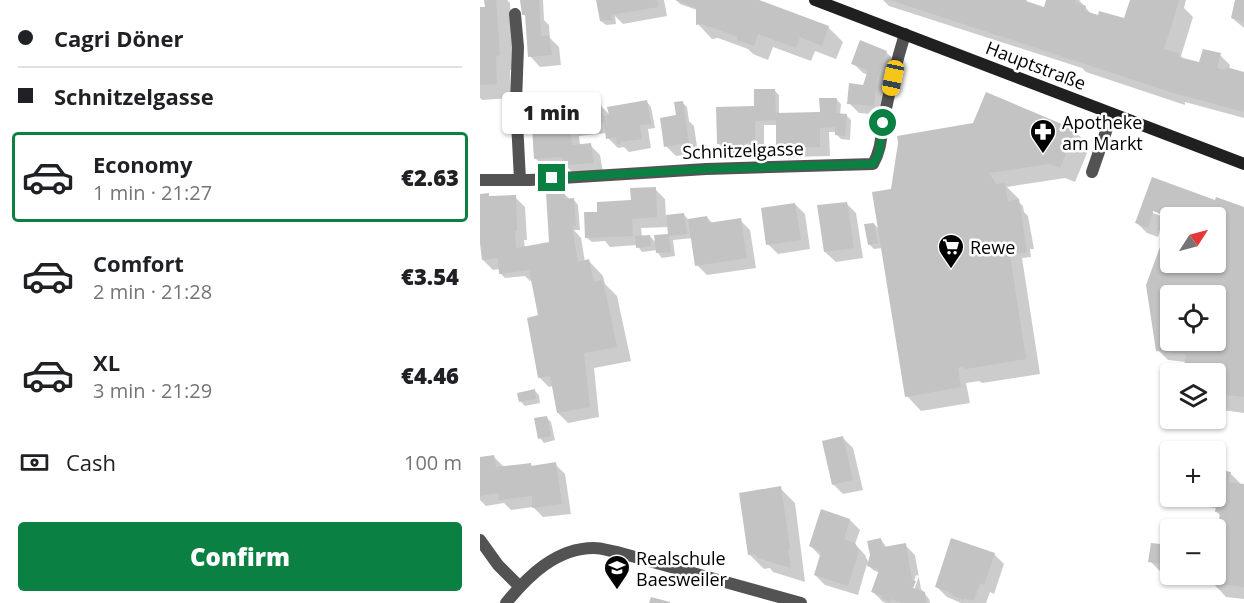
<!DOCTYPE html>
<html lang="en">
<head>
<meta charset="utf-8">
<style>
	body { margin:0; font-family:"Open Sans",sans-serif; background:#f2f2f2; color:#202124; height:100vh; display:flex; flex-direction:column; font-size:22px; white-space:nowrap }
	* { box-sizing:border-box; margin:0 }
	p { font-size:20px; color:#757577 }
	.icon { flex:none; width:33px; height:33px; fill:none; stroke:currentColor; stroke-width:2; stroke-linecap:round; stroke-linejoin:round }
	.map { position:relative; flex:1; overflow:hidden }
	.side { display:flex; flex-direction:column; background:#fff; width:480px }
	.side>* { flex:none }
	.top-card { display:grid; align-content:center; height:132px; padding:0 18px; background:#fff }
	.needle { width:39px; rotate:54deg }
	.controls { position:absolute; left:680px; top:207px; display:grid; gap:12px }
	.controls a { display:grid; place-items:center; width:66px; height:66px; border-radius:6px; background:#fff; box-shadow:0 2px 4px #0004; font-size:30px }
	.end { position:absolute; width:27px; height:27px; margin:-14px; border:8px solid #0b8043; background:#fff; box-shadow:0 0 0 3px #fff }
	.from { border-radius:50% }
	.bubble { position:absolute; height:42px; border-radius:6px; background:#fff; box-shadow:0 2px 4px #0004; font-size:20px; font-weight:800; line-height:42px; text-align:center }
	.car { position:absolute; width:18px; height:36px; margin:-18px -9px; border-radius:8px; box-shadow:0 0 4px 2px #0007; background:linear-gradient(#f5c518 24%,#345 0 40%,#f5c518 0 76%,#345 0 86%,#f5c518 0) }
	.top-card b { display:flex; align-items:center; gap:21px; height:57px; font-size:22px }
	.top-card b+b { border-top:2px solid #e0e0e0 }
	.top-card i { width:15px; height:15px; background:#202124 }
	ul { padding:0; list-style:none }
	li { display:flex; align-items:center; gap:18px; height:90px; margin:0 12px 9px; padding:0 6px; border:3px solid transparent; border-radius:6px }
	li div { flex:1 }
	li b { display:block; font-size:22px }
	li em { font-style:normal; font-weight:800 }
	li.current { border-color:#0b8043 }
	li>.icon { width:54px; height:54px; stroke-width:1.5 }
	.pay { display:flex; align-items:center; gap:15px; height:66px; padding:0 18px; font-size:22px }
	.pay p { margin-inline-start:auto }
	.primary-button { display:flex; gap:12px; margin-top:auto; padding:12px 18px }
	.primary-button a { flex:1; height:69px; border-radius:6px; background:#0b8043; color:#fff; font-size:24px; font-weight:800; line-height:69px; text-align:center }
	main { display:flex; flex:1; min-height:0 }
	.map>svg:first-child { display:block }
	.shadow { fill:#0003; fill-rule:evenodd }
	.building { fill:#c3c3c3; fill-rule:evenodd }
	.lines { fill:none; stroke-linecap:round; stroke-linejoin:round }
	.lane { stroke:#535353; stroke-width:12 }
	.street { stroke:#535353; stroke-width:12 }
	.secondary { stroke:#202020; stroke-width:12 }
	.route { stroke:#0b8043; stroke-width:8 }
	.labels { text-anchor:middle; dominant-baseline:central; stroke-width:5; stroke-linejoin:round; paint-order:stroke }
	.street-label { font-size:18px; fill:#000; stroke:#fff }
	.poi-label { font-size:18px; fill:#000; stroke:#fff; text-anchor:start }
</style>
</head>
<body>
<main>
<section class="side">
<div class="top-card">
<b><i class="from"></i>Cagri Döner</b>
<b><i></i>Schnitzelgasse</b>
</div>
<ul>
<li class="current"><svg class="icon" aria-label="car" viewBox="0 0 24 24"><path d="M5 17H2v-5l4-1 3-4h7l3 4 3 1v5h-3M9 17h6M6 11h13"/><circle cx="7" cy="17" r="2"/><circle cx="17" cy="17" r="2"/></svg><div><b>Economy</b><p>1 min · 21:27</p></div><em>€2.63</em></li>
<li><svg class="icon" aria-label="car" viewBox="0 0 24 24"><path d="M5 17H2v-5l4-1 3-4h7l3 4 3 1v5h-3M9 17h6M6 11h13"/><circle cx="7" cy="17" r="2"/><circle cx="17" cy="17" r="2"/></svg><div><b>Comfort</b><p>2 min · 21:28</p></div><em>€3.54</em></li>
<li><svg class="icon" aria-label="car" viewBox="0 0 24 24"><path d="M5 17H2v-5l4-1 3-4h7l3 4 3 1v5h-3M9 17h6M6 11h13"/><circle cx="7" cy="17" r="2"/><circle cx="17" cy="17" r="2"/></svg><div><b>XL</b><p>3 min · 21:29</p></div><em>€4.46</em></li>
</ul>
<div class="pay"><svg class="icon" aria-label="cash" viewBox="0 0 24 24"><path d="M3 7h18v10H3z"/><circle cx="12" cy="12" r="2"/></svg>Cash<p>100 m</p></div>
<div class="primary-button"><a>Confirm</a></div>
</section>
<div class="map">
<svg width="764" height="603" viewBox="0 0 764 603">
	<rect width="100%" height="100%" fill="#fff"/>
	<path class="shadow" d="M6,0H27L30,3L34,69L30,70L31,98L2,100L0,98V9L7,8Z
		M42,0H63L64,20L69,25L70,38L79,47L81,65L60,67L50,56L47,17L43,14Z
		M118,0H184L187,16L143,24L135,16L136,24L126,25L121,21Z
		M196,0H275L348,27L363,42L356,59L335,51L331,61L293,47L288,60L273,54L268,49L238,38L232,39L218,24L217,10L200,4Z
		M403,0H544L549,4L565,9L567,0H599L612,15L645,20L651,0H706L704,8L713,17L701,56L704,60L720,64L740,55L750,65L749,70L764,74V118L705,102V105L606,72L602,68L409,6Z
		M757,0H764V28L752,18Z
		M406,52L416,62L404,115L379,113L369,103L384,87L388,75L383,73L373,63Z
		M294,90L299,95V115L339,114L356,99L361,104L360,115L367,116L371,120L370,140L361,139L356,134V132H349L350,156L308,157L298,147L297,125H284V152H273V156L261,157L257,153H248L238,143L274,107Z
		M75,100L84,109L120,105L130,115L167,102L171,107L175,128L168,129L171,148L149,152L144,147L138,148L128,138L127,133L99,136L100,146L110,145L120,155L123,172L94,174L87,167L65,168L55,158L71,127Z
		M202,102L207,107L209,121L214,126L218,153L196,156L186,146L199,117Z
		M595,132L610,146L595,182L585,178L527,187L539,199V202L543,206L544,212L548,216L554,249H550L551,257L542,258L560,374L502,383L499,381L486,383L490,403L441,411L427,396L403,248L394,249L389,244L394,224L400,230L413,191Z
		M673,179L736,202L737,199L764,209V413L735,409V374L706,362L688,360L678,350L690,224V262H735V218L673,209V213L690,219V223L683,220L678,237L667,233L657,223ZM690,296H735V340H690Z
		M175,189L185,199L186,217L204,215L209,220L227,217L233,224L260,220L270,230L276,268L227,275L217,265L213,238L193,240L195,256L182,258L178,253L177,250L162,252L157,245L130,247L125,241L112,242L107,238L116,213L152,201ZM189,227L190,235L176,243L170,236L162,237L161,228Z
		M84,194L91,200H94L98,205L100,230H94L101,238L105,262L109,261L123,276L125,284L137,296L151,361L114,368L119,417L88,423L78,413L73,386L69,387L59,377L60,320L52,280L50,281L45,276L25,278L21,274L20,269L13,270L3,260L0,227V196L8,195L12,198L35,197L45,207L47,240H44L45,248L71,243Z
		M366,203L376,213L383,258L356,262L345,252Z
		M315,204L325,214L330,249L298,254L288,244Z
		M54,390L59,395L60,403L45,406L41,402Z
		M66,417L71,422L75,440L64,443L60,438Z
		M363,438L373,448L383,490L363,494L353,484Z
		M13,456L23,466L51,465L53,467L75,464L85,474L91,514L63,517L53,507L31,510L24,503L6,506L0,500V458Z
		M735,471L750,473L760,483V485L764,486V599L746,597L732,582L735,574V559L741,516L737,512V508L728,507L718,497L735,496Z
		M300,488L315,503L325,582L293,572L290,568L284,569L269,554Z
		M370,520L380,530L375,544L385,555L389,564L401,540L405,545L406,548L425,545L435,555L441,589L449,599L450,603H406L403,602L393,592L400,573L393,570L387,564L378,595L345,585L335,575L341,557L331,546ZM436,575L439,576L434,590H431Z
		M690,547V573L680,571L670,561Z
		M514,554L524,564L514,594L510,592L506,603H481L467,597L457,587Z
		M702,574H723L722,577Z"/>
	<path class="building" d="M4,0H16L20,55L16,56L17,84L0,85V7H5Z
		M40,0H59L61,36L69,35L72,55L48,57L45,15H42Z
		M116,0H177L178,7L131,15L132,20L120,21Z
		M195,0H279L349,26L342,46L320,37L316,48L278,34L274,46L257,40L258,37L222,24L216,25V8Z
		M410,0H547L546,1L564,7L566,0H596L595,2L606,6L605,11L618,15L619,11L644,18L650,0H697L699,1L684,49L700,54L699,57L719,62L723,49L741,53L737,68L745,70L746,67L764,72V112L690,92Z
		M755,0H764V22L751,18Z
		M380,40L407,51L397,79L394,106L367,104L369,83L383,85L388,70L371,64Z
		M274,89H295L296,113L340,112L339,98H357L356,113L367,114L365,136L355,135V127L340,128V147L296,148V120L275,121V142L264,143V147H250V143L237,144L236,107L274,106Z
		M506,92L596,130L580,168L569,164L509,173L516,184L525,183L528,201L539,199L547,252L530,255L546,359L486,369L483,367L478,368L481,387L425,397L392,192L411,189L418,143L417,136L493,123Z
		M76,99L77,108L121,103L123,116L129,115L127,107L167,100L171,124L160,125L162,139L140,142V144H137L136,137L126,139L124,123L90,126L92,145L111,143L114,163L83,165L82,157L54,159L52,127L69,126L67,100Z
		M203,101L209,143L184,147L180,118L196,115L194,102Z
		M672,177L735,200L736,197L764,207V397L735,394V374H703L706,354L676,351L666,285L690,220V262H735V218H690L673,211L668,228L655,223ZM690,296H735V340H690Z
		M176,187L177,217L152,219L153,236L105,238L104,212H117V202L151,200L150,188Z
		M85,192V199L94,198L96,226H92L98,262L109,259L114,282L123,280L137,347L104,353L110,407L77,413L70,376L58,378L47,318L58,315L49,270L19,274L18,258L2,260L0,243V194L9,193V196L36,195L37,231H35L36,248L69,242L66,193Z
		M367,202L374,248L344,252L337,205Z
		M315,203L321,240L286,245L281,208Z
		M204,213L207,234L189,236L191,252L176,253L174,235L188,234L186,215Z
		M227,216L228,223L261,218L267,258L215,266L208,219Z
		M394,223L398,243L388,245L384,224Z
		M170,235L171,246L156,248L155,236Z
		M55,389L56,399L39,402L37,393Z
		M67,416L71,436L58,439L54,418Z
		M363,436L373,480L352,485L342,441Z
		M14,455L16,467L51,463V466L76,462L82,504L52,508V496L19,500L18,493L0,496V457Z
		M735,469L751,472L749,482L764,484V587L730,583L731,574H735V548L740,513L735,512L737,500L720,498V496H735Z
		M301,486L310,549H308L311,568L277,558L276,554L268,555L259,493Z
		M341,509L370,519L364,539L375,543L379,551L368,586L334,575L341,552L329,546Z
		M401,538L403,547L426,543L432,580L436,581L433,588L445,592L446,603H422L411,599L410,602L402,599L403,596L391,592L399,570L387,566L390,555L387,541Z
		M471,538L515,553L504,585L500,583L494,601L484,598V600L472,596L473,594L455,587Z
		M671,543L690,545V565L668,562Z
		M171,597L190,602V603H169Z"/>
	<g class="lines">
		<path class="lane" d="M35,14L38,47L36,102L40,180
			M612,172L632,114"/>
		<path class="street" d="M0,180H50L226,169L393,164C401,150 401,138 403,123C409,93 416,63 425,34
			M0,540L18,565L39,586
			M26,603C48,576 76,548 114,548C122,548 130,551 137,552L321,603"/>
		<path class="secondary" d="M335,0L764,164"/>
	</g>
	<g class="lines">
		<path class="route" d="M72,178L226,169L393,164L399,153L403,123"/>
	</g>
	<defs>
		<symbol id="pharmacy-pin" viewBox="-11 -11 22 30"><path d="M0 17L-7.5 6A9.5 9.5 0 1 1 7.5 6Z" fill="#000" stroke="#fff"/><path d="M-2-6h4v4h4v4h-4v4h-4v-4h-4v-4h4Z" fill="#fff"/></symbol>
		<symbol id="supermarket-pin" viewBox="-11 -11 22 30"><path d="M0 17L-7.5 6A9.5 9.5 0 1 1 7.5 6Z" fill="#000" stroke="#fff"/><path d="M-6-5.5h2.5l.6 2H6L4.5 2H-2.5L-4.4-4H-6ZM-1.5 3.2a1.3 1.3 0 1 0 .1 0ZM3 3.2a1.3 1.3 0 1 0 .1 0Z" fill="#fff"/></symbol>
		<symbol id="school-pin" viewBox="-11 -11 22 30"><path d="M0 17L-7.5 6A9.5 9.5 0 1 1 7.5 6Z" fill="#000" stroke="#fff"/><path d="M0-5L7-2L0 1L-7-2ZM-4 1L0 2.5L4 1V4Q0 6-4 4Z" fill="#fff"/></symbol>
	</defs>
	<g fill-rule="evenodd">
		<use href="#pharmacy-pin" x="548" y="117" width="30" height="40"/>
		<use href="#supermarket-pin" x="456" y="232" width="30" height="40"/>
		<use href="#school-pin" x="122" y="553" width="30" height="40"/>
	</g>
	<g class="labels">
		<g class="street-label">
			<text transform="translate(556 65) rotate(21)">Hauptstraße</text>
			<text transform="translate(263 150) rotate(-2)">Schnitzelgasse</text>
		</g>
		<g class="poi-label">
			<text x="582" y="122">Apotheke<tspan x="582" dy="21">am Markt</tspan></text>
			<text x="490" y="247">Rewe</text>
			<text x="156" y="558">Realschule<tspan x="156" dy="21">Baesweiler</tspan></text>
		</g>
	</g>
</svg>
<div class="controls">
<a><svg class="needle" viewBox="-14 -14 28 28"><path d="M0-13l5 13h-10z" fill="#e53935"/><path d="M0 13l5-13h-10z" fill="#757577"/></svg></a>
<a><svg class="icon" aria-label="locate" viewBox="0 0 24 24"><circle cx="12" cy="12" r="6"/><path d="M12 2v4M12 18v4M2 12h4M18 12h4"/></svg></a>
<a><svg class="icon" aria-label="layers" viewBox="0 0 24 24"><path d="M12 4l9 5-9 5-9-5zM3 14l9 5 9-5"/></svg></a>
<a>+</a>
<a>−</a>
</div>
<i class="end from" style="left:403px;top:123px"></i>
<i class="end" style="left:72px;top:178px"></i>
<div class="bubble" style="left:22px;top:92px;width:99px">1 min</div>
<i class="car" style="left:413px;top:78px;rotate:192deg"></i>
</div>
</main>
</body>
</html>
